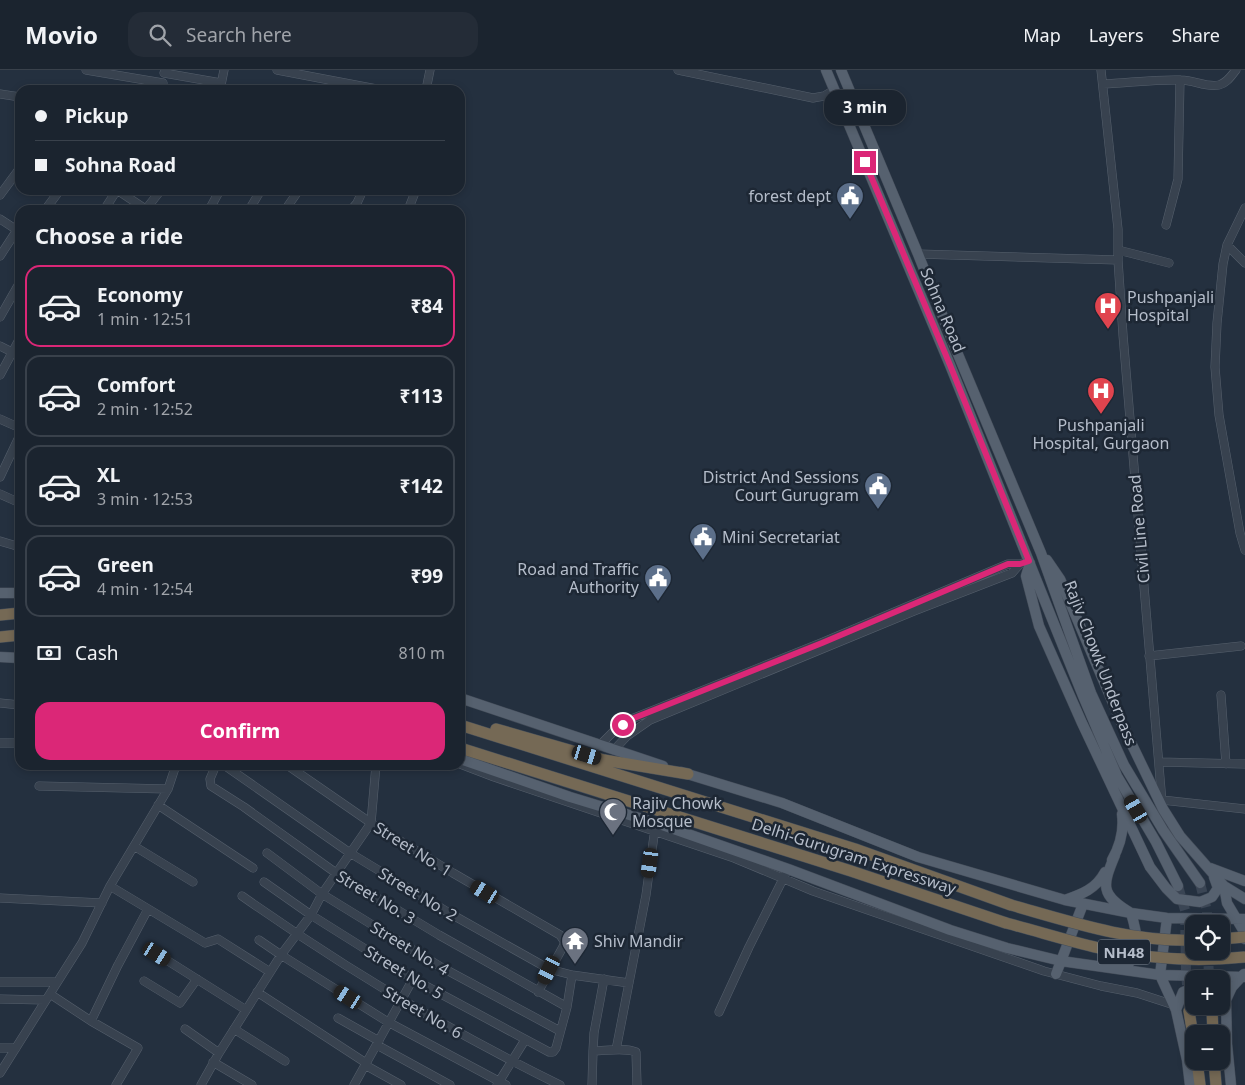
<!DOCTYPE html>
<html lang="en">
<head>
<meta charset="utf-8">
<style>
	body { margin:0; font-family:"Noto Sans",sans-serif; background:#242c37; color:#f1f3f6; height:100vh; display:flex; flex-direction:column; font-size:19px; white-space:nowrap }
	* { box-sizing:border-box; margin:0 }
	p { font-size:16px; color:#a0a4aa }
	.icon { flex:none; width:28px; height:28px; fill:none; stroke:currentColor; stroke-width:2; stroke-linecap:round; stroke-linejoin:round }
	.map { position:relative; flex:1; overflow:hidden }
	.sheet { position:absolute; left:15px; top:135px; width:450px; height:565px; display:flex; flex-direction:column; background:#1b242f; border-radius:15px; box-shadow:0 2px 8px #0003,0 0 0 1px #39414b }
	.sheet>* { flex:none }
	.top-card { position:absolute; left:15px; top:15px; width:450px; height:110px; border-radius:15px; box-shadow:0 2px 8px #0003,0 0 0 1px #39414b; display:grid; align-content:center; height:110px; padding:0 20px; background:#1b242f }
	.fabs { position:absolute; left:1185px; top:845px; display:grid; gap:10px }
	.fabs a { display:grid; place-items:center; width:45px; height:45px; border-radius:10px; background:#1b242f; box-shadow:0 2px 8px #0003,0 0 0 1px #39414b; font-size:25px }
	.end { position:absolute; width:22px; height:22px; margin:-11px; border:6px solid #db2777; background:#fff; box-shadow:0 0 0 2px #fff }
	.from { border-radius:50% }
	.bubble { position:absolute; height:35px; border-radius:15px; background:#1b242f; box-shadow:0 2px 8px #0003,0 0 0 1px #39414b; font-size:16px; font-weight:700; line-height:35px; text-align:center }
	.car { position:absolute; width:15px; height:30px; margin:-15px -8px; border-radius:6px; box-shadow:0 0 4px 1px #0007; background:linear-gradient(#222 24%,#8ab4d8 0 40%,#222 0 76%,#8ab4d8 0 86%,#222 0) }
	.top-card b { display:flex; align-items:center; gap:18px; height:48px; font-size:19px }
	.top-card b+b { border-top:1px solid #39414b }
	.top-card i { width:12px; height:12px; background:#f1f3f6 }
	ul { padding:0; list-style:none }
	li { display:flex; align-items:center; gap:15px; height:82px; margin:0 10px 8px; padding:0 10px; border:2px solid #39414b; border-radius:15px }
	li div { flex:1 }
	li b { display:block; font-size:19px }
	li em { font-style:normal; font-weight:700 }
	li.current { border-color:#db2777 }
	li>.icon { width:45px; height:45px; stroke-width:1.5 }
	h2 { padding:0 20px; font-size:22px; line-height:60px }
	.pay { display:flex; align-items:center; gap:12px; height:55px; padding:0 20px; font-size:19px }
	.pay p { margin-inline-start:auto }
	.primary-button { display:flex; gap:10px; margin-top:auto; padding:10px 20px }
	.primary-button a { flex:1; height:58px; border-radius:15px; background:#db2777; color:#fff; font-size:20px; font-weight:700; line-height:58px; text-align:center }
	header { display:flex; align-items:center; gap:30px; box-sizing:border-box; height:70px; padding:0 25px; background:#1b242f; border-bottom:1px solid #39414b }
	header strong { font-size:24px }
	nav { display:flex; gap:28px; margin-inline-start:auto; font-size:18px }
	.search { width:350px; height:45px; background:#242c37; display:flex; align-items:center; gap:12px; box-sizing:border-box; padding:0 18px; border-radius:15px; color:#a0a4aa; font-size:19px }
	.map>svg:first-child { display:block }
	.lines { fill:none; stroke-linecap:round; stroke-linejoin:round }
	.major-tunnel { stroke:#3a4554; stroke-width:10; stroke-dasharray:10 5; stroke-linecap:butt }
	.minor-casing { stroke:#56606d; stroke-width:9 }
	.major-casing { stroke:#424b58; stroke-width:11 }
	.highway-casing { stroke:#434d5a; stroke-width:12 }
	.minor { stroke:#38424f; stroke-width:8 }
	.major { stroke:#56616f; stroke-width:10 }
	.highway { stroke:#756955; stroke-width:11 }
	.highway-bridge-casing { stroke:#434d5a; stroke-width:12; stroke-linecap:butt }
	.highway-bridge { stroke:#756955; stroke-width:11 }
	.route { stroke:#db2777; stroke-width:6 }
	.labels { text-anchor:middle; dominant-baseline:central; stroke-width:5; stroke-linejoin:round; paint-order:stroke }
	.shield { fill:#1d2734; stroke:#87909d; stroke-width:1 }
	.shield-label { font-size:15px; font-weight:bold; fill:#b5bdca }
	.poi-label { font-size:16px; fill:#b5bdca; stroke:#1d2734; text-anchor:start }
	.street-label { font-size:16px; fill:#b5bdca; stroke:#1d2734 }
</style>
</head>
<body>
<header>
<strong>Movio</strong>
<div class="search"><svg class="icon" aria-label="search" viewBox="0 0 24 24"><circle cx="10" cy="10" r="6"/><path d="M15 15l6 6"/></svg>Search here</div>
<nav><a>Map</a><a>Layers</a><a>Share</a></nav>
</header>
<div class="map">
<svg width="1245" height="1015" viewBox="0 0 1245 1015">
	<rect width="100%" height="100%" fill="#24303f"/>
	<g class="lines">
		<path class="major-tunnel" d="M1200,813L1207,841V854
			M1178,816L1185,840L1186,902L1189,941
			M1208,881L1209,909"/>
		<defs>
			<path id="minor" d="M86,0L163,13
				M277,0L382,20
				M678,0L813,28L824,26L834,20
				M1101,0L1118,159V190L1123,265L1162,732
				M164,3L221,13
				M1103,14C1129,13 1155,9 1181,10C1194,10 1207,18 1219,15C1227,13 1231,6 1236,0
				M220,20L224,0
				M426,20L430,0
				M0,24L20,27
				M117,120L147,140
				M0,125L20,98
				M1245,138L1227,175L1223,194L1217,253L1215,297L1219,345L1240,463L1245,480
				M146,139L161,120
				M45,140L60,120
				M104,140L117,120
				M209,140L220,120
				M249,140L261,120
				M285,140L299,120
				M351,140L357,133L363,120
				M408,140L416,120
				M0,149L20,162
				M1166,155L1178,109L1180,10
				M1227,175L1245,193
				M1118,180L1169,193
				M918,184L1118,190
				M0,186L17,160
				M0,247L20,212
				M0,276L20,286
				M0,305L20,268
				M0,349L20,358
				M0,407L20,365
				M0,424L20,433
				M0,471L20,477
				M1149,586L1241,576
				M1221,625L1226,694
				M0,633L20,635
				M0,673H20
				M599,676L614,661L634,648L821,573L1008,494H1020L1029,491
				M614,680L627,666L650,650L914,541L1012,503L1020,494
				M1159,692L1245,694
				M460,694L494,707L734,788L813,821L1044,901L1101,916L1137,923L1174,935
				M216,695L210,709L211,716L244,737L336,803L439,865L567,937
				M224,695L350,783L451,844L549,899L572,905L629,913
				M287,695L371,753L453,803L560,865L564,871V875L538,922
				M39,716L168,719
				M1162,730L1245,739
				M158,735L253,798
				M134,776L193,812
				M267,783L322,824L441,897L560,961
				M264,812L311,845L413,909L549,982H553L556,978L567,937L572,905
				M110,816L205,873L218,869L270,902
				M242,826C343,897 449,961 560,1015
				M0,828L102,833
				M259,870L281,885L388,952L506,1015
				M157,884L246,940
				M144,911L180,933L197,909
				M0,912H57
				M257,922L366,993
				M50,924L91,951L138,978L116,1015
				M0,929L45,930
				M719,942L749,877L788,799
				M338,948L379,971
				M91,951L118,895L148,839
				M185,959L219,983
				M234,959L285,991
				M377,975L450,1015
				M0,978H16
				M616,980L646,825L655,758
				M593,981L594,963L604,909
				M213,992L252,1015
				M365,995L401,1015
				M0,1003L82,873L110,816L168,719L176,695
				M201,1015L219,983L281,885L311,845L322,824L371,753L376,695
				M354,1015L413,909
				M497,1015L525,970
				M592,1015L593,981C606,981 624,977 636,982L637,1015"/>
			<path id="major" d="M826,0L950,295L1083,626L1117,706L1156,772L1178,816
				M841,0L918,184L957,282L1041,483L1091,623L1124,695L1163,760L1200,813
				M1047,490L1060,509L1122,654L1163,739L1180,766L1224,816L1227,833L1243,860L1245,869
				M1030,493L1026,506L1039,556L1082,653L1150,797L1166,818L1177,829L1200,832L1212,827L1218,818L1214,807
				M0,523H20
				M0,587L20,588
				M460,628L663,696
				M460,689L570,727L662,755L788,799L950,860L1007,878L1061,891L1160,905L1245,907
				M681,702L782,733L918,787L1065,830L1131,843L1167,848L1245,849
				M1115,785C1102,816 1100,825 1131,843C1138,866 1141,881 1124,899
				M1112,790C1120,776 1124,759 1122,744
				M1210,798L1245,811
				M1224,816L1245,829
				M1065,830C1082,824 1096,819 1105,802
				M1167,848L1160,905L1176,940L1187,990L1190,1015
				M1056,904L1083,834
				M1176,940L1183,922L1194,917
				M1231,1015L1227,974L1226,930L1232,917L1244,904"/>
			<path id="highway" d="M0,545L20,543
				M0,567L20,565
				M460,655L855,779L1011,835
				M496,659L604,690L688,704
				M460,678L851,801L1006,853
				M1212,939L1213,964
				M1189,941L1194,972
				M1197,991L1200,1015
				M1214,991L1216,1015"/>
		</defs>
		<use href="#minor" class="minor-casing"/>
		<use href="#major" class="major-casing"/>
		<use href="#highway" class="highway-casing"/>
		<use href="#minor" class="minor"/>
		<use href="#major" class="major"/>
		<use href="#highway" class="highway"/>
		<defs>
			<path id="highway-bridge" d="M1011,835C1071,852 1130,872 1194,870
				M1006,853C1037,861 1068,871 1099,878C1147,889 1197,892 1245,887
				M1221,869L1245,867"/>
		</defs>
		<use href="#highway-bridge" class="highway-bridge-casing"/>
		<use href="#highway-bridge" class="highway-bridge"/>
	</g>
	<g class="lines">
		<path class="route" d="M623,655L634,648L822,573L1008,494H1020L1029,491L950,295L865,92"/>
	</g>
	<defs>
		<symbol id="civic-pin" viewBox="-11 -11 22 30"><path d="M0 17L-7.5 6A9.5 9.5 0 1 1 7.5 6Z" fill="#5c6f8a" stroke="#1d2734"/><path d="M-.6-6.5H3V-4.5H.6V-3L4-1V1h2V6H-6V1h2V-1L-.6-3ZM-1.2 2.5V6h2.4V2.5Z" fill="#fff"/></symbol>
		<symbol id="hospital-pin" viewBox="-11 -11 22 30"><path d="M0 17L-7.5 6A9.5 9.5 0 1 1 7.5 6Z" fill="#e0444e" stroke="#1d2734"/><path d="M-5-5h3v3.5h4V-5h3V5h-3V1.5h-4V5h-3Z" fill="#fff"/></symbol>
		<symbol id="mosque-pin" viewBox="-11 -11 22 30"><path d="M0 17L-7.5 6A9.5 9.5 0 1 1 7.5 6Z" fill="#6b7280" stroke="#1d2734"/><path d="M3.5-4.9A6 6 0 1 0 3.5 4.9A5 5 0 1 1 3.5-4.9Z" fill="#fff"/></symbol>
		<symbol id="temple-pin" viewBox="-11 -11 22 30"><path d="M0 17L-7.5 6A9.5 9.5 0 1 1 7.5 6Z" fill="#6b7280" stroke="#1d2734"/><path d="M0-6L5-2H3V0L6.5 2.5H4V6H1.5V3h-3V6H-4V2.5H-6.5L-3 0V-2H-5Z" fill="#fff"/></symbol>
	</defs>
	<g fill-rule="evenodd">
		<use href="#civic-pin" x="834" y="110" width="32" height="43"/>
		<use href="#hospital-pin" x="1092" y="220" width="32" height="43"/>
		<use href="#hospital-pin" x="1085" y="305" width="32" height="43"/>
		<use href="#civic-pin" x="862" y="400" width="32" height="43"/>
		<use href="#civic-pin" x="687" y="451" width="32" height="43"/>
		<use href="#civic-pin" x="642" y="492" width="32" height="43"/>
		<use href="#mosque-pin" x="597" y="726" width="32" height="43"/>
		<use href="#temple-pin" x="559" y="855" width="32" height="43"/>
	</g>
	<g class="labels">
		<rect class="shield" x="1098" y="869.5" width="52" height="25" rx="4"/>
		<g class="shield-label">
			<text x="1124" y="882">NH48</text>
		</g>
		<g class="poi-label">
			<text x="831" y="126" text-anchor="end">forest dept</text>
			<text x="1127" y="227">Pushpanjali<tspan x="1127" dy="18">Hospital</tspan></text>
			<text x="1101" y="355" text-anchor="middle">Pushpanjali<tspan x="1101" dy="18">Hospital, Gurgaon</tspan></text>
			<text x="859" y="407" text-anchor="end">District And Sessions<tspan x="859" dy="18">Court Gurugram</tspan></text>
			<text x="722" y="467">Mini Secretariat</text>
			<text x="639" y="499" text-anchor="end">Road and Traffic<tspan x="639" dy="18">Authority</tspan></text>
			<text x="632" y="733">Rajiv Chowk<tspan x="632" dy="18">Mosque</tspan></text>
			<text x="594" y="871">Shiv Mandir</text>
		</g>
		<g class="street-label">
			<text transform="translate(943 240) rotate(67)">Sohna Road</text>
			<text transform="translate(1139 459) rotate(-95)">Civil Line Road</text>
			<text transform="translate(1101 593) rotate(69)">Rajiv Chowk Underpass</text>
			<text transform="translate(413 779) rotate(32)">Street No. 1</text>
			<text transform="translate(854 786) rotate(18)">Delhi-Gurugram Expressway</text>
			<text transform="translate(418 824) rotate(31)">Street No. 2</text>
			<text transform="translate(376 827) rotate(31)">Street No. 3</text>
			<text transform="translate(410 878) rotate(31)">Street No. 4</text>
			<text transform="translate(404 902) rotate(31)">Street No. 5</text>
			<text transform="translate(423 942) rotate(30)">Street No. 6</text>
		</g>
	</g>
</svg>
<div class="fabs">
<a><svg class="icon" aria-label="locate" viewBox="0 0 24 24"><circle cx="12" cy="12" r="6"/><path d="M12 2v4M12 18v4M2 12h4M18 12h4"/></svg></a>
<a>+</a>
<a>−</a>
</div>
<i class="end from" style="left:623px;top:655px"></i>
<i class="end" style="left:865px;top:92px"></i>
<div class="bubble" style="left:824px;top:20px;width:82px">3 min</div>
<i class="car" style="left:587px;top:685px;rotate:107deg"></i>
<i class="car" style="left:1136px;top:739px;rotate:330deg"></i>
<i class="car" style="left:650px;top:793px;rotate:188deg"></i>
<i class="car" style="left:485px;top:822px;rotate:301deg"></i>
<i class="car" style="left:157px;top:884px;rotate:122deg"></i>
<i class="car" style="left:549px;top:900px;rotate:207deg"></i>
<i class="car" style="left:348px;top:927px;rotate:302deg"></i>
<div class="top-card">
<b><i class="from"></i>Pickup</b>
<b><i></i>Sohna Road</b>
</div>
<section class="sheet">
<h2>Choose a ride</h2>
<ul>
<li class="current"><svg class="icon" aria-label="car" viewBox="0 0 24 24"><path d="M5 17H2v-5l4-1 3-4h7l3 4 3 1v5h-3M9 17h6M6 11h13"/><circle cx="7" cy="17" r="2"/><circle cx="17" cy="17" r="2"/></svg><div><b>Economy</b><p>1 min · 12:51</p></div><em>₹84</em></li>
<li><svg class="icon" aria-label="car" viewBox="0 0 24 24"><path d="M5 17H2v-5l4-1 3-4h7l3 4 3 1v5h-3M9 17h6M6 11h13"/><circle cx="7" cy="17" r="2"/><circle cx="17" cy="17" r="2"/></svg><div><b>Comfort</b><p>2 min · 12:52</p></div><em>₹113</em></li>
<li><svg class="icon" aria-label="car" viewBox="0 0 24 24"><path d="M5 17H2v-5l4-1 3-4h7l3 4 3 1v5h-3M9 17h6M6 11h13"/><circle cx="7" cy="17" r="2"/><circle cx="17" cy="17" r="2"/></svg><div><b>XL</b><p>3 min · 12:53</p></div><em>₹142</em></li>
<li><svg class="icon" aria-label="car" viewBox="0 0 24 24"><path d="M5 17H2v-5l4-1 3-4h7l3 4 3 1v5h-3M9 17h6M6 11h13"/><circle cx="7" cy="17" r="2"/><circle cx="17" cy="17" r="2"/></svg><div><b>Green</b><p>4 min · 12:54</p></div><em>₹99</em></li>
</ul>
<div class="pay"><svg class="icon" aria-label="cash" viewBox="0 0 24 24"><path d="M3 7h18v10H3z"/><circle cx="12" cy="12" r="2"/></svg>Cash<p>810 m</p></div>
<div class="primary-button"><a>Confirm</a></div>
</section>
</div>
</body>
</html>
